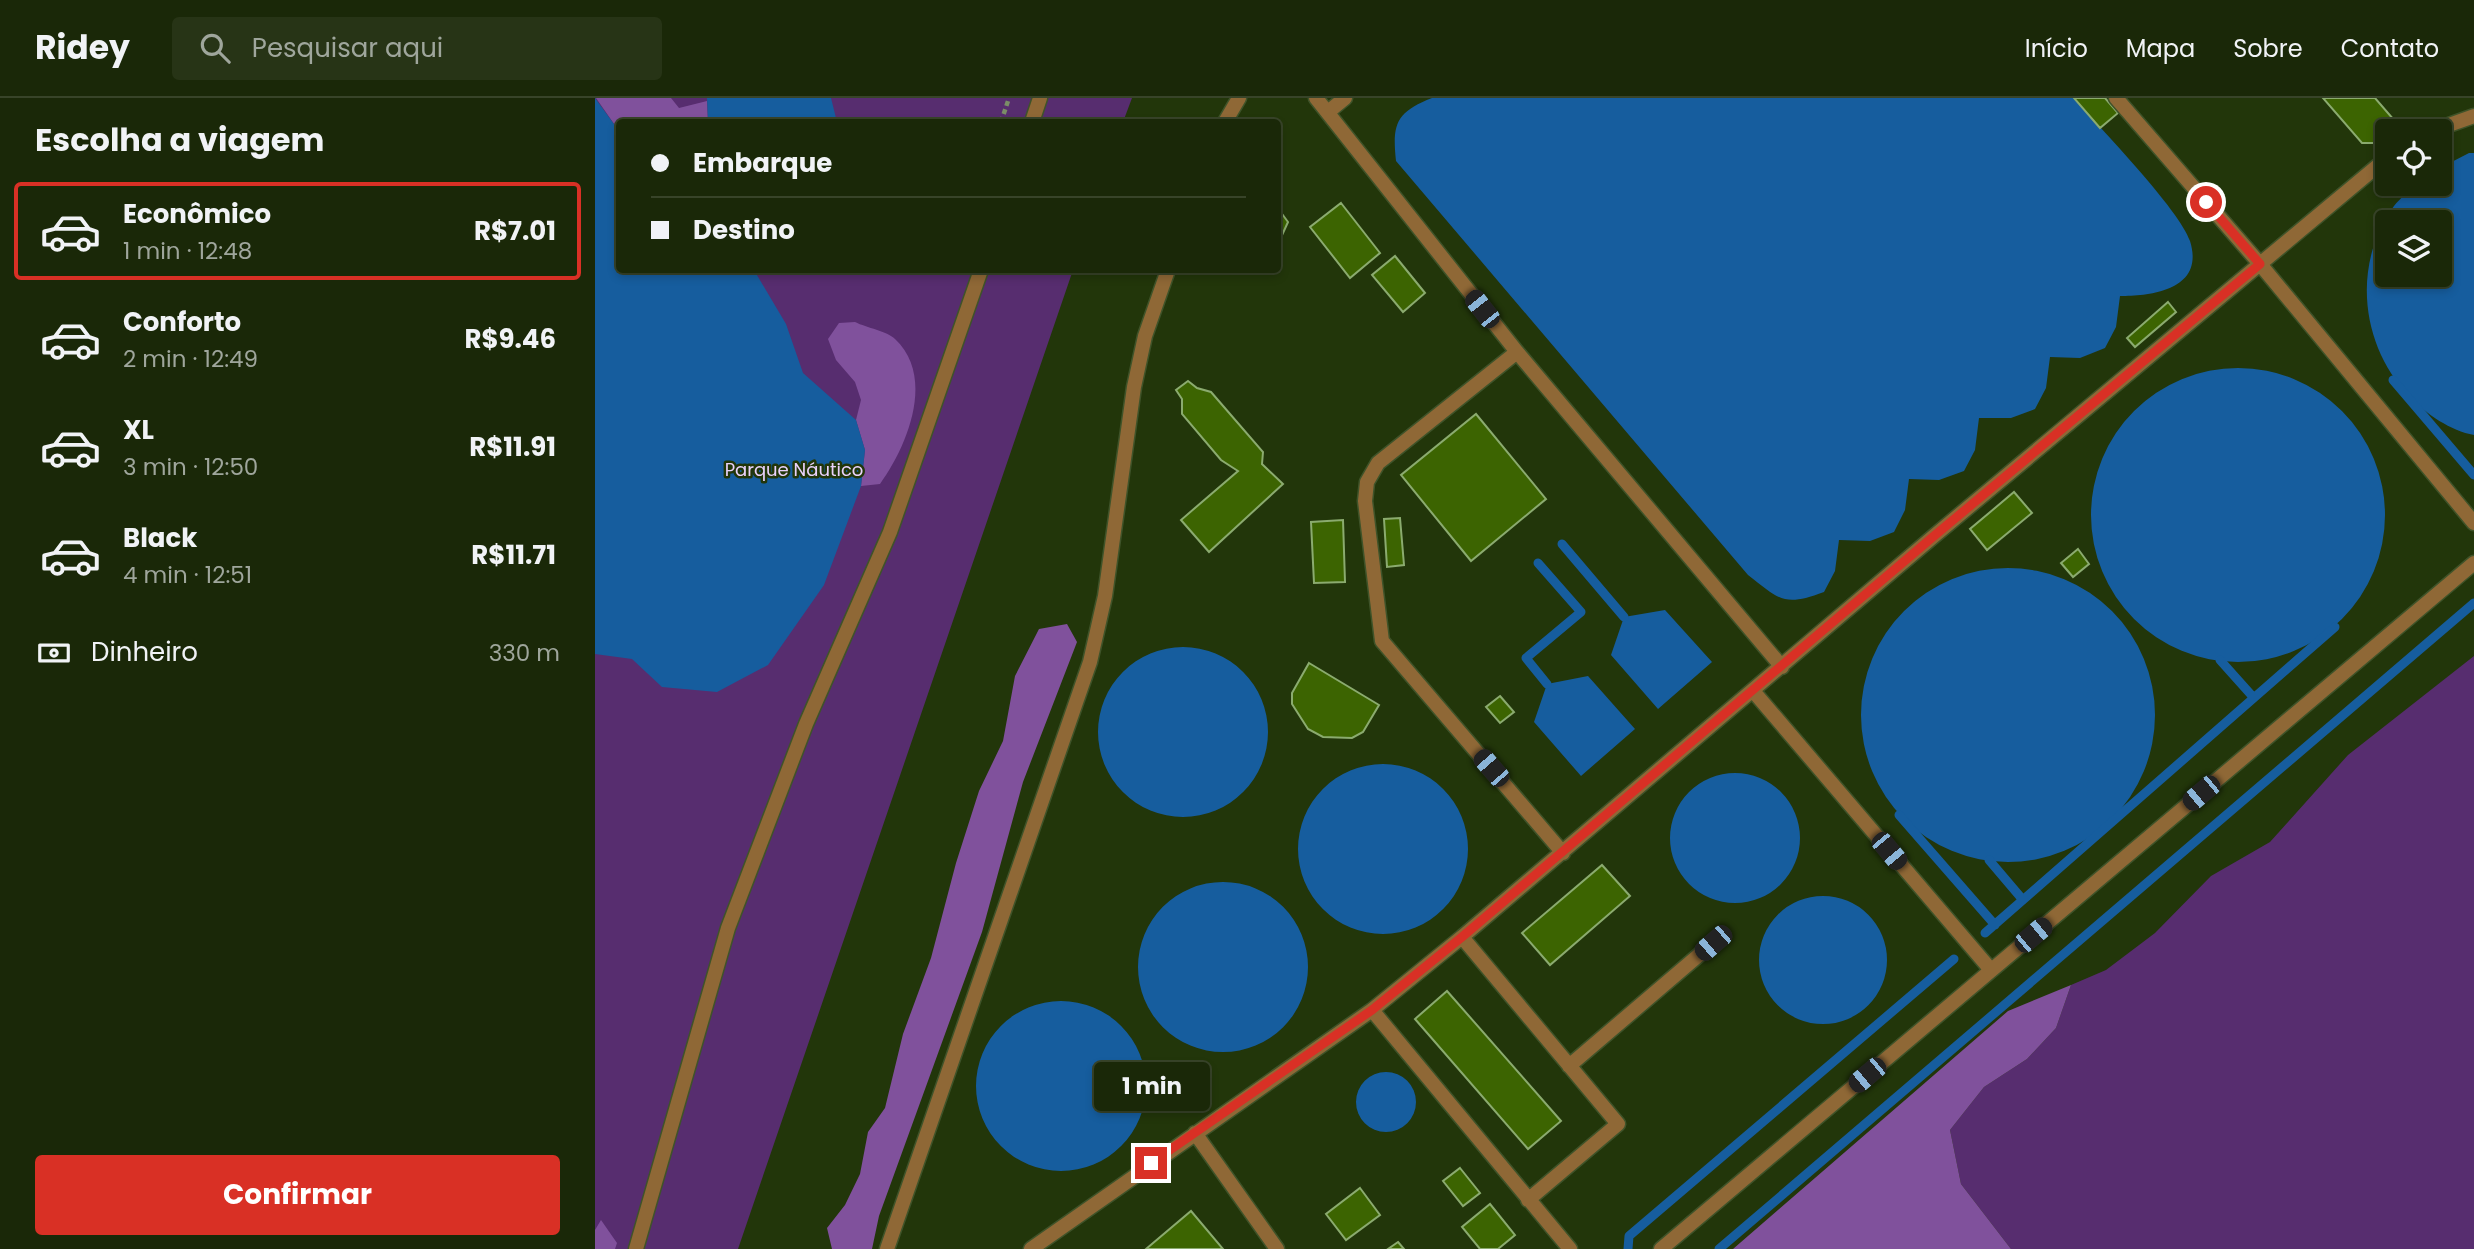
<!DOCTYPE html>
<html lang="pt">
<head>
<meta charset="utf-8">
<style>
	body { margin:0; font-family:Poppins,sans-serif; background:#273416; color:#f1f3f6; height:100vh; display:flex; flex-direction:column; font-size:26px; white-space:nowrap }
	* { box-sizing:border-box; margin:0 }
	p { font-size:23px; color:#9fa69c }
	.icon { flex:none; width:38px; height:38px; fill:none; stroke:currentColor; stroke-width:2; stroke-linecap:round; stroke-linejoin:round }
	.map { position:relative; flex:1; overflow:hidden }
	.side { display:flex; flex-direction:column; background:#1a2808; width:595px }
	.side>* { flex:none }
	.banner { position:absolute; left:21px; top:21px; width:665px; height:154px; border-radius:7px; box-shadow:0 4px 10px #0003,0 0 0 2px #384429; display:grid; align-content:center; height:154px; padding:0 35px; background:#1a2808 }
	.fabs { position:absolute; left:1780px; top:21px; display:grid; gap:14px }
	.fabs a { display:grid; place-items:center; width:77px; height:77px; border-radius:7px; background:#1a2808; box-shadow:0 4px 10px #0003,0 0 0 2px #384429; font-size:35px }
	.end { position:absolute; width:32px; height:32px; margin:-16px; border:9px solid #d93025; background:#fff; box-shadow:0 0 0 4px #fff }
	.from { border-radius:50% }
	.bubble { position:absolute; height:49px; border-radius:7px; background:#1a2808; box-shadow:0 4px 10px #0003,0 0 0 2px #384429; font-size:23px; font-weight:700; line-height:49px; text-align:center }
	.car { position:absolute; width:21px; height:42px; margin:-21px -10px; border-radius:9px; box-shadow:0 0 5px 2px #0007; background:linear-gradient(#222 24%,#8ab4d8 0 40%,#222 0 76%,#8ab4d8 0 86%,#222 0) }
	.banner b { display:flex; align-items:center; gap:24px; height:66px; font-size:26px }
	.banner b+b { border-top:2px solid #384429 }
	.banner i { width:18px; height:18px; background:#f1f3f6 }
	ul { padding:0; list-style:none }
	li { display:flex; align-items:center; gap:21px; height:98px; margin:0 14px 10px; padding:0 21px; border:4px solid transparent; border-radius:7px }
	li div { flex:1 }
	li b { display:block; font-size:26px }
	li em { font-style:normal; font-weight:700 }
	li.selected { border-color:#d93025 }
	li>.icon { width:63px; height:63px; stroke-width:1.5 }
	h2 { padding:0 35px; font-size:32px; line-height:84px }
	.pay { display:flex; align-items:center; gap:18px; height:77px; padding:0 35px; font-size:26px }
	.pay p { margin-inline-start:auto }
	.action { display:flex; gap:14px; margin-top:auto; padding:14px 35px }
	.action a { flex:1; height:80px; border-radius:7px; background:#d93025; color:#fff; font-size:28px; font-weight:700; line-height:80px; text-align:center }
	header { display:flex; align-items:center; gap:42px; box-sizing:border-box; height:98px; padding:0 35px; background:#1a2808; border-bottom:2px solid #384429 }
	header strong { font-size:33px }
	nav { display:flex; gap:38px; margin-inline-start:auto; font-size:24px }
	.search { width:490px; height:63px; background:#273416; display:flex; align-items:center; gap:18px; box-sizing:border-box; padding:0 24px; border-radius:7px; color:#9fa69c; font-size:26px }
	main { display:flex; flex:1; min-height:0 }
	.map>svg:first-child { display:block }
	.green { fill:#572d6f }
	.forest { fill:#80519c }
	.water { fill:#165d9e; fill-rule:evenodd }
	.lines { fill:none; stroke-linecap:round; stroke-linejoin:round }
	.stream { stroke:#165d9e; stroke-width:9 }
	.building { fill:#3c6401; stroke:#8bab6f; stroke-width:2 }
	.lane-casing { stroke:#3f5329; stroke-width:17 }
	.path { stroke:#7b8d67; stroke-width:4.5; stroke-dasharray:5 3.5; stroke-linecap:butt }
	.lane { stroke:#8f6836; stroke-width:14 }
	.route { stroke:#d93025; stroke-width:9 }
	.labels { text-anchor:middle; dominant-baseline:central; stroke-width:5; stroke-linejoin:round; paint-order:stroke }
	.park-label { font-size:18px; fill:#ead2fc; stroke:#22360a }
</style>
</head>
<body>
<header>
<strong>Ridey</strong>
<div class="search"><svg class="icon" aria-label="search" viewBox="0 0 24 24"><circle cx="10" cy="10" r="6"/><path d="M15 15l6 6"/></svg>Pesquisar aqui</div>
<nav><a>Início</a><a>Mapa</a><a>Sobre</a><a>Contato</a></nav>
</header>
<main>
<section class="side">
<h2>Escolha a viagem</h2>
<ul>
<li class="selected"><svg class="icon" aria-label="car" viewBox="0 0 24 24"><path d="M5 17H2v-5l4-1 3-4h7l3 4 3 1v5h-3M9 17h6M6 11h13"/><circle cx="7" cy="17" r="2"/><circle cx="17" cy="17" r="2"/></svg><div><b>Econômico</b><p>1 min · 12:48</p></div><em>R$7.01</em></li>
<li><svg class="icon" aria-label="car" viewBox="0 0 24 24"><path d="M5 17H2v-5l4-1 3-4h7l3 4 3 1v5h-3M9 17h6M6 11h13"/><circle cx="7" cy="17" r="2"/><circle cx="17" cy="17" r="2"/></svg><div><b>Conforto</b><p>2 min · 12:49</p></div><em>R$9.46</em></li>
<li><svg class="icon" aria-label="car" viewBox="0 0 24 24"><path d="M5 17H2v-5l4-1 3-4h7l3 4 3 1v5h-3M9 17h6M6 11h13"/><circle cx="7" cy="17" r="2"/><circle cx="17" cy="17" r="2"/></svg><div><b>XL</b><p>3 min · 12:50</p></div><em>R$11.91</em></li>
<li><svg class="icon" aria-label="car" viewBox="0 0 24 24"><path d="M5 17H2v-5l4-1 3-4h7l3 4 3 1v5h-3M9 17h6M6 11h13"/><circle cx="7" cy="17" r="2"/><circle cx="17" cy="17" r="2"/></svg><div><b>Black</b><p>4 min · 12:51</p></div><em>R$11.71</em></li>
</ul>
<div class="pay"><svg class="icon" aria-label="cash" viewBox="0 0 24 24"><path d="M3 7h18v10H3z"/><circle cx="12" cy="12" r="2"/></svg>Dinheiro<p>330 m</p></div>
<div class="action"><a>Confirmar</a></div>
</section>
<div class="map">
<svg width="1879" height="1151" viewBox="0 0 1879 1151">
	<rect width="100%" height="100%" fill="#22360a"/>
	<path class="green" d="M0,0H537L528,24H24V172H478L143,1151H0Z
		M1879,558V1151H1416L1366,1086L1355,1032L1389,989L1432,961L1461,930L1476,887L1511,872L1560,835L1616,778L1675,744L1753,657Z"/>
	<path class="forest" d="M1,0H76L84,10L112,3L113,24H24V33Z
		M260,224C272,230 292,233 300,241C341,279 312,349 285,386L266,388L270,352L261,322L266,302L260,284L241,262L233,241L244,225Z
		M472,526L482,544L428,684L387,834L284,1118L277,1151H237L232,1130L250,1107L265,1076L273,1034L290,1010L308,936L336,860L361,765L384,693L408,643L420,578L444,531Z
		M1476,887L1461,930L1432,961L1389,989L1355,1032L1366,1086L1416,1151H1138L1413,913Z
		M6,1122L22,1145L20,1151H0V1132Z"/>
	<path class="water" d="M0,0L24,33V172H159L191,226L208,275L261,322L270,352L266,388L229,487L173,567L122,594L67,589L37,561L0,556Z
		M112,0H236L242,24H113Z
		M837,0H1479C1504,29 1585,112 1595,143C1610,191 1558,198 1525,198L1521,229L1510,250L1485,260L1455,259L1451,290L1440,311L1416,320H1384L1380,352L1369,373L1344,382L1314,381L1310,412L1299,434L1275,443L1244,442L1240,473L1229,494C1189,509 1185,502 1153,477L801,63C797,26 801,14 837,0Z
		M1874,55H1879V337C1856,333 1831,316 1815,299C1766,249 1756,167 1799,108C1805,100 1815,93 1822,86H1844L1845,70ZM1792,124H1844V177H1792Z
		M1496 417a147 147 0 1 1 294 0a147 147 0 1 1-294 0Z
		M1266 617a147 147 0 1 1 294 0a147 147 0 1 1-294 0Z
		M1070,512L1117,564L1063,611L1016,557L1029,519Z
		M503 634a85 85 0 1 1 170 0a85 85 0 1 1-170 0Z
		M993,578L1040,631L986,678L939,624L952,586Z
		M703 751a85 85 0 1 1 170 0a85 85 0 1 1-170 0Z
		M1075 740a65 65 0 1 1 130 0a65 65 0 1 1-130 0Z
		M543 869a85 85 0 1 1 170 0a85 85 0 1 1-170 0Z
		M1164 862a64 64 0 1 1 128 0a64 64 0 1 1-128 0Z
		M381 988a85 85 0 1 1 170 0a85 85 0 1 1-170 0Z
		M761 1004a30 30 0 1 1 60 0a30 30 0 1 1-60 0Z"/>
	<g class="lines">
		<path class="stream" d="M1798,282L1879,377
			M967,446L1029,519
			M943,465L986,514L931,560L952,586
			M1625,562L1659,600
			M1304,717L1400,827
			M1394,762L1428,802
			M1390,835L1740,529
			M1033,1151L1034,1138L1359,861
			M1124,1151L1879,505"/>
	</g>
	<path class="building" d="M1479,0H1510L1523,15L1505,30Z
		M1728,0H1780L1799,22L1795,33L1780,45H1767Z
		M746,105L785,155L755,180L715,129Z
		M682,109L693,124L683,146H682Z
		M800,158L830,195L808,214L777,177Z
		M1573,204L1581,214L1540,249L1532,240Z
		M593,283L602,290L616,294L668,354L667,366L688,386L614,454L586,422L643,373L626,362L587,316V301L581,292Z
		M881,316L951,401L876,463L806,377Z
		M1419,394L1437,415L1392,452L1375,431Z
		M805,420L809,467L792,469L789,421Z
		M748,422L750,484L719,485L716,424Z
		M1483,451L1494,466L1478,479L1466,465Z
		M714,565L784,607L768,634L757,640L728,639L713,631L697,606V595Z
		M905,598L919,614L905,625L891,609Z
		M1007,767L1035,798L955,867L927,835Z
		M852,893L966,1023L933,1051L820,921Z
		M865,1070L885,1095L868,1108L848,1083Z
		M765,1090L785,1117L751,1142L731,1116Z
		M895,1106L920,1137L903,1151H885L867,1129Z
		M596,1113L628,1151H551Z
		M803,1144L809,1151H793Z"/>
	<g class="lines">
		<defs>
			<path id="lane" d="M721,0L922,254L1187,569
				M1521,0L1665,166L1879,425
				M733,14L750,0
				M437,24L445,0
				M630,24L644,0
				M1837,33L1879,18
				M922,254L783,365L772,384L770,403L787,543L968,755
				M1159,594L1396,872
				M867,839L1023,1026L933,1102
				M777,912L975,1151
				M974,968L1118,845
				M600,1035L682,1151
				M41,1151L133,830L211,626L295,434L386,172
				M292,1151L495,564L510,498L539,289L550,238L573,172
				M436,1151L777,912L867,839L1339,438L1792,60
				M1066,1151L1879,465"/>
		</defs>
		<use href="#lane" class="lane-casing"/>
		<path class="path" d="M406,24L414,0"/>
		<use href="#lane" class="lane"/>
	</g>
	<g class="lines">
		<path class="route" d="M556,1065L777,912L867,839L1339,438L1665,166L1611,104"/>
	</g>
	<g class="labels">
		<g class="park-label">
			<text x="199" y="371">Parque Náutico</text>
		</g>
	</g>
</svg>
<div class="fabs">
<a><svg class="icon" aria-label="locate" viewBox="0 0 24 24"><circle cx="12" cy="12" r="6"/><path d="M12 2v4M12 18v4M2 12h4M18 12h4"/></svg></a>
<a><svg class="icon" aria-label="layers" viewBox="0 0 24 24"><path d="M12 4l9 5-9 5-9-5zM3 14l9 5 9-5"/></svg></a>
</div>
<i class="end from" style="left:1611px;top:104px"></i>
<i class="end" style="left:556px;top:1065px"></i>
<div class="bubble" style="left:499px;top:964px;width:116px">1 min</div>
<i class="car" style="left:887px;top:211px;rotate:322deg"></i>
<i class="car" style="left:896px;top:670px;rotate:319deg"></i>
<i class="car" style="left:1606px;top:695px;rotate:230deg"></i>
<i class="car" style="left:1294px;top:753px;rotate:140deg"></i>
<i class="car" style="left:1438px;top:837px;rotate:50deg"></i>
<i class="car" style="left:1118px;top:845px;rotate:229deg"></i>
<i class="car" style="left:1272px;top:977px;rotate:230deg"></i>
<div class="banner">
<b><i class="from"></i>Embarque</b>
<b><i></i>Destino</b>
</div>
</div>
</main>
</body>
</html>
